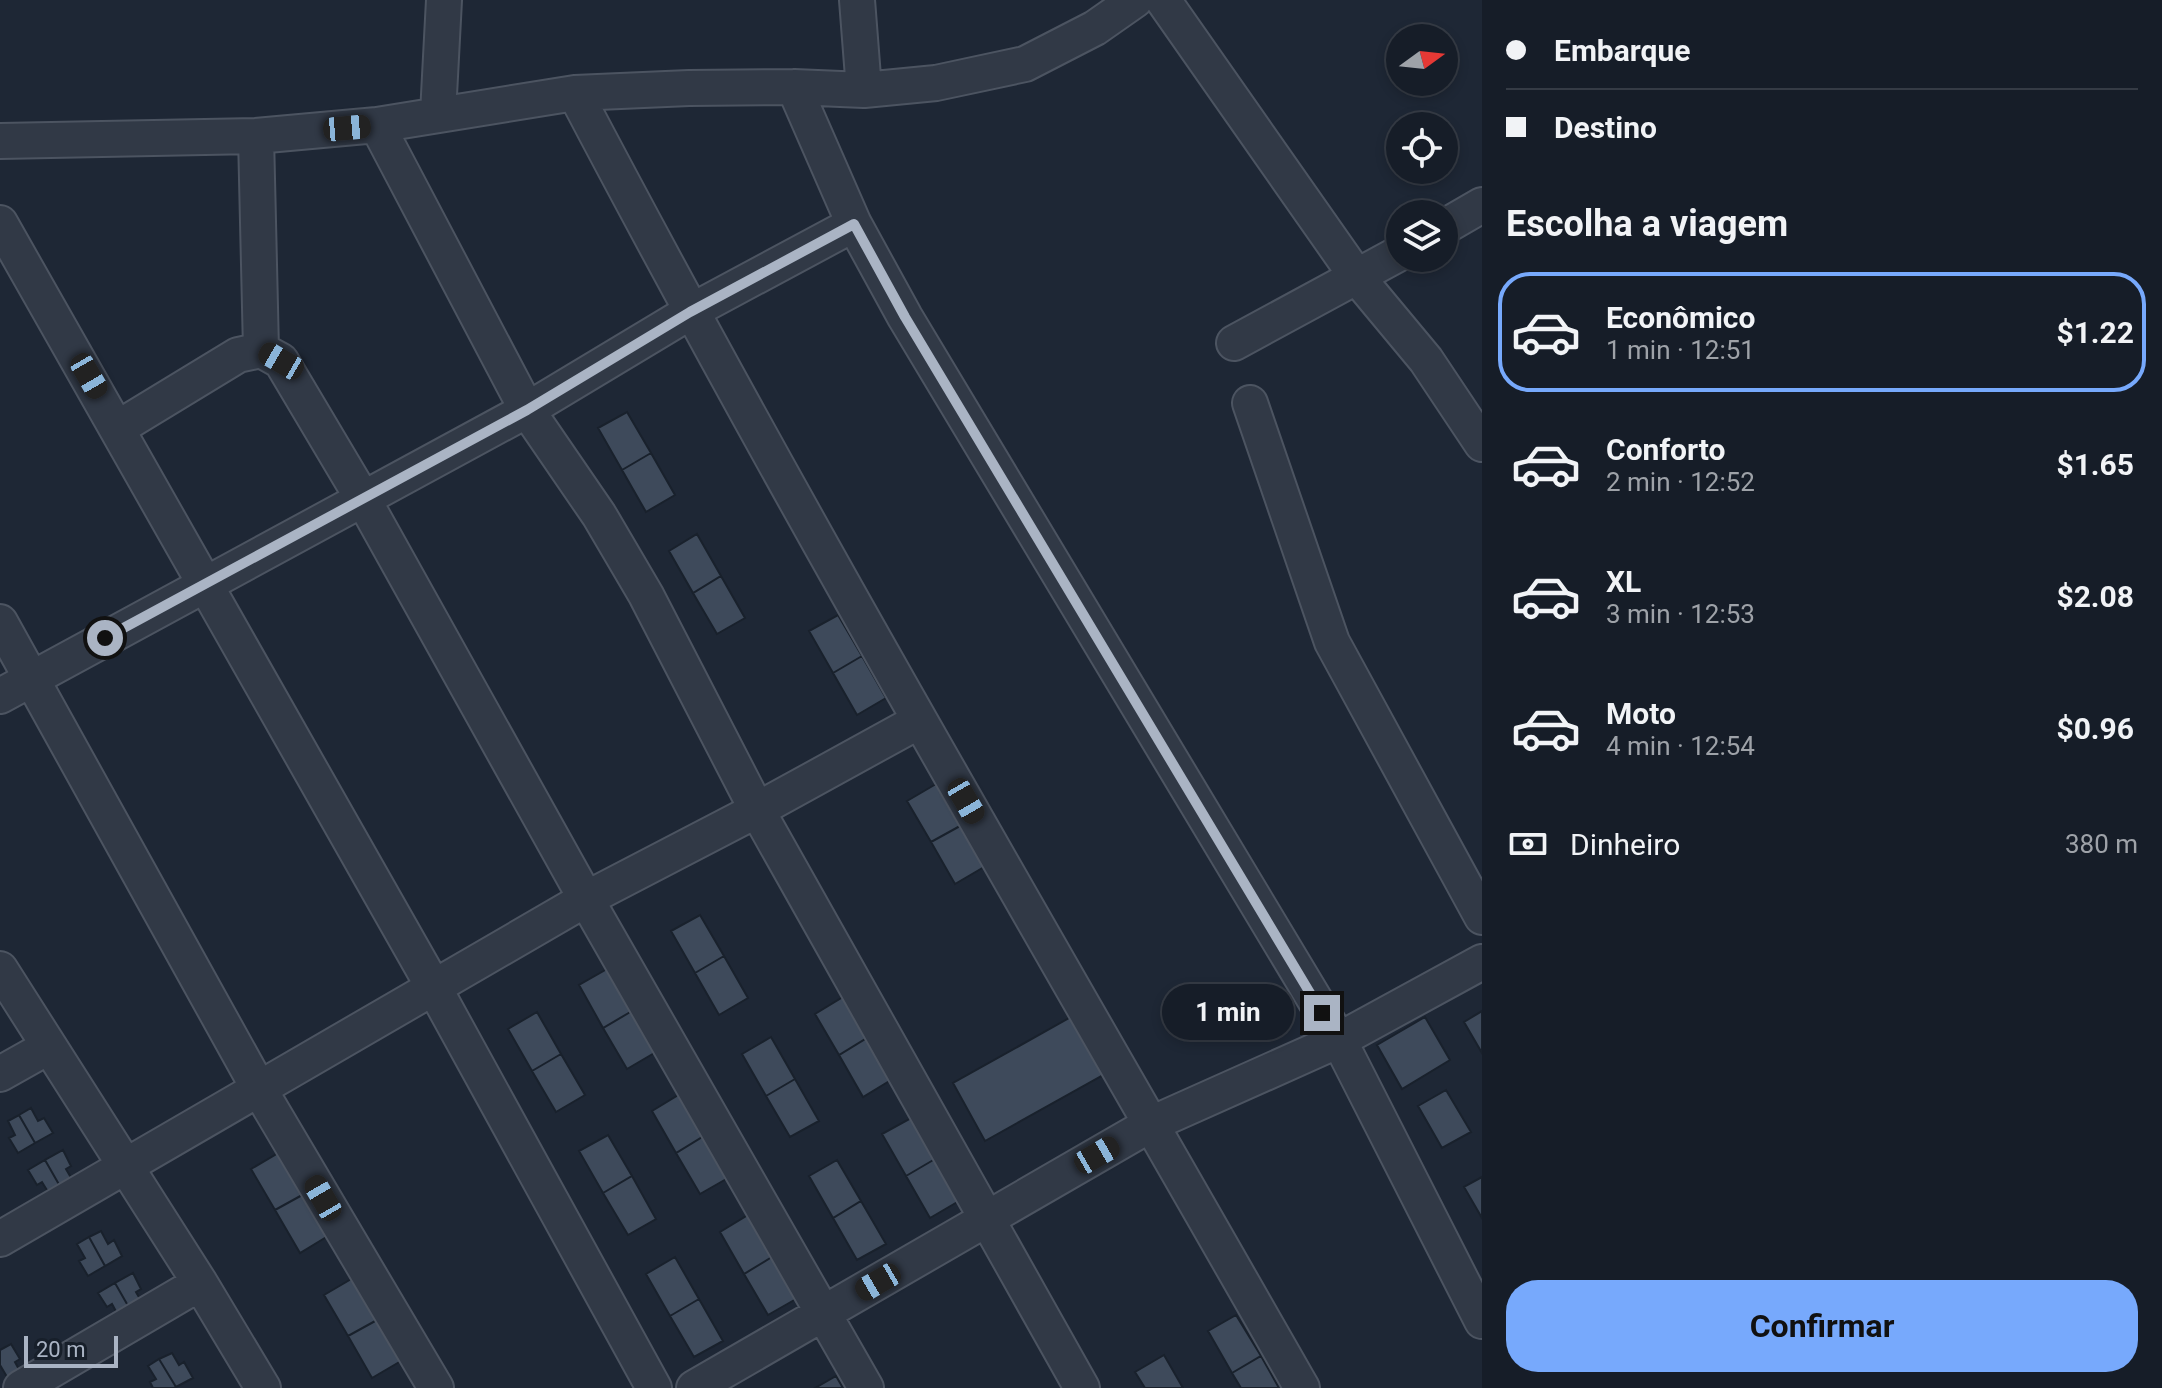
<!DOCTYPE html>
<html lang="pt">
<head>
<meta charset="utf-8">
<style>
	body { margin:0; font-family:Roboto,sans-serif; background:#1f2630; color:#f1f3f6; height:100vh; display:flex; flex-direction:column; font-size:30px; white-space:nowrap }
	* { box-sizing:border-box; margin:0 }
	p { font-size:26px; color:#9ea2a8 }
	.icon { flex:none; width:44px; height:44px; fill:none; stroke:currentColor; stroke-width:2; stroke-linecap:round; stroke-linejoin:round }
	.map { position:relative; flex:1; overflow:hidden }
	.panel { display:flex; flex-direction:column; background:#161d28; width:680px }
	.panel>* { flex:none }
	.top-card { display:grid; align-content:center; height:176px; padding:0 24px; background:#161d28 }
	.needle { width:52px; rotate:75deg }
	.fabs { position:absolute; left:1386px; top:24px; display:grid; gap:16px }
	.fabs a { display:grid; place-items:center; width:72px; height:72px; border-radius:50%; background:#161d28; box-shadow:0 4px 12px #0003,0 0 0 2px #353b45; font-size:40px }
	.scale { position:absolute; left:24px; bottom:20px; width:94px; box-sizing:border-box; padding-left:8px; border:4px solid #aab4c4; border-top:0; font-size:22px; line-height:28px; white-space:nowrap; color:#aab4c4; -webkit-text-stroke:6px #171f2a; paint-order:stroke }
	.end { position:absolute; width:36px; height:36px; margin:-18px; border:10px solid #aab4c4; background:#111; box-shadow:0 0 0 4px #111 }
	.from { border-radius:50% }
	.bubble { position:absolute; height:56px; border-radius:28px; background:#161d28; box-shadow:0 4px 12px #0003,0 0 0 2px #353b45; font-size:26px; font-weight:700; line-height:56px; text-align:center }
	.car { position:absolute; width:24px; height:48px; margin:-24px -12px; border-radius:10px; box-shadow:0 0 6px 2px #0007; background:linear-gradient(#222 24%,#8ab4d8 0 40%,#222 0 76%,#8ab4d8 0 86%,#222 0) }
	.top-card b { display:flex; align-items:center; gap:28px; height:76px; font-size:30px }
	.top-card b+b { border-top:2px solid #353b45 }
	.top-card i { width:20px; height:20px; background:#f1f3f6 }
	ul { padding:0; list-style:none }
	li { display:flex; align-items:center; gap:24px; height:120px; margin:0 16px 12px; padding:0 8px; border:4px solid transparent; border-radius:32px }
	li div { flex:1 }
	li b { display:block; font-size:30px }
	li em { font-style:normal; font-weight:700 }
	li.current { border-color:#77a9fc }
	li>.icon { width:72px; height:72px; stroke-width:1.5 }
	h2 { padding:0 24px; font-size:36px; line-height:96px }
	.pay { display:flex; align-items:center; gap:20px; height:88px; padding:0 24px; font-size:30px }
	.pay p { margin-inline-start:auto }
	.button { display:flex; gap:16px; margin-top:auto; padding:16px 24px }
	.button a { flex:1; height:92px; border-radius:32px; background:#77a9fc; color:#111; font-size:32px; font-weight:700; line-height:92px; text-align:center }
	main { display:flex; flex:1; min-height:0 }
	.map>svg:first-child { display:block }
	.building { fill:#3e4a5b; stroke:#19212c; stroke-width:2 }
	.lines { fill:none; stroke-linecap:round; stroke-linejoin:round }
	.street-casing { stroke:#4c5461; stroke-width:38 }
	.street { stroke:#313946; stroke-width:34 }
	.route { stroke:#aab4c4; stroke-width:10 }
</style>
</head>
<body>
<main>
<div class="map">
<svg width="1482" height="1388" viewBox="0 0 1482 1388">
	<rect width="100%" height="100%" fill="#1e2735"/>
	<path class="building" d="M627,412L651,453L622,470L598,428Z
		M651,453L675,495L646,512L622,470Z
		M697,534L721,576L693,593L669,551Z
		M721,576L745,618L717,634L693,593Z
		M838,615L862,656L833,673L809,631Z
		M862,656L886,698L857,715L833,673Z
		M936,784L960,826L931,842L907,801Z
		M960,826L984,867L955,884L931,842Z
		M700,915L724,956L695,973L671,931Z
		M724,956L748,998L719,1015L695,973Z
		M607,969L632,1011L603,1028L579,985Z
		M843,997L867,1038L839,1055L815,1014Z
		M632,1011L656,1052L627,1069L603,1028Z
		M1482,1011V1053L1464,1022Z
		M537,1012L561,1054L532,1071L508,1029Z
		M1071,1017L1103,1075L985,1141L953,1083Z
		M1425,1017L1450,1060L1402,1089L1377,1045Z
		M771,1037L795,1079L766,1096L742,1054Z
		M867,1038L891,1080L863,1097L839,1055Z
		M561,1054L585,1095L556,1112L532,1071Z
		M795,1079L819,1121L790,1137L766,1096Z
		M1446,1090L1471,1132L1442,1148L1418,1106Z
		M680,1094L704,1136L676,1153L652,1111Z
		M31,1108L38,1121L44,1118L53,1133L35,1143L19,1115Z
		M19,1115L35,1143L18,1153L9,1138L15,1135L8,1121Z
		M911,1118L935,1159L906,1176L882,1134Z
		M608,1135L632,1176L603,1193L579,1151Z
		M704,1136L728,1178L700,1194L676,1153Z
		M63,1150L71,1166L66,1169L73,1181L61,1188L45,1160Z
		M280,1152L304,1194L275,1210L251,1169Z
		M935,1159L959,1201L930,1218L906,1176Z
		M45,1160L61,1188L50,1195L42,1182L37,1185L28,1170Z
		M837,1160L861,1201L833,1218L809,1176Z
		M632,1176L656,1219L628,1235L603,1193Z
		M1482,1177V1218L1464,1187Z
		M304,1194L328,1236L300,1253L275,1210Z
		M861,1201L886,1244L857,1260L833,1218Z
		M748,1215L772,1257L744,1274L720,1232Z
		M101,1231L108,1244L114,1240L122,1256L105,1266L89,1237Z
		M89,1237L105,1266L88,1276L79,1261L85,1258L77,1244Z
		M675,1257L699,1299L670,1316L646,1274Z
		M772,1257L796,1299L768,1315L744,1274Z
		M133,1273L141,1289L136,1292L143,1304L131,1311L115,1283Z
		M353,1278L377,1320L348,1336L324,1295Z
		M115,1283L131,1311L119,1317L112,1304L107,1307L98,1293Z
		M699,1299L723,1341L694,1357L670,1316Z
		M1236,1315L1261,1356L1232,1373L1208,1331Z
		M377,1320L401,1361L372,1378L348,1336Z
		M11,1344L20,1359L15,1362L22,1375L10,1382L0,1365V1350Z
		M172,1353L179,1365L184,1362L193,1378L176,1387L159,1359Z
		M1164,1355L1183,1388H1145L1135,1372Z
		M1261,1356L1279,1388H1241L1232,1373Z
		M159,1359L176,1387L174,1388H153L150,1382L156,1379L148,1366Z
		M836,1376L843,1388H815Z"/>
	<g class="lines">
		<defs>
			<path id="street" d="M857,0L864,90
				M1163,0L1357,277L1426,360L1482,444
				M794,87L854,224L905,317L1339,1040L1482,1321
				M575,93C805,531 1057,958 1302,1388
				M438,114L444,0
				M377,125L527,410L599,515L646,595L757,810L1082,1388
				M256,136L261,350
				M0,141L256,136L377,125L575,93L689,88L794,87L864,90L936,83L1025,64L1095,28L1135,0
				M0,223L433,986L654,1388
				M1444,227L1482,205
				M1234,343L1400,253
				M1250,403L1332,642L1482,917
				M118,428L238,355L261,350L281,361L363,499L586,899L866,1388
				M0,622L259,1089L436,1388
				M0,696L527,410L690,312L854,224
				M0,969L200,1283L263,1388
				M0,1074L48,1047
				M0,1239L586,899L757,810L919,721
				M21,1388L200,1283
				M694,1388L1151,1124L1339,1040L1482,962"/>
		</defs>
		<use href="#street" class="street-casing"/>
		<use href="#street" class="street"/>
	</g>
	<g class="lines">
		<path class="route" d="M105,638L527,410L690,312L854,224L905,317L1322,1013"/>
	</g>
</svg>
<div class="fabs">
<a><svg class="needle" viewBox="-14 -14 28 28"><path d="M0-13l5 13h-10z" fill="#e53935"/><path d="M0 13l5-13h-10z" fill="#9ea2a8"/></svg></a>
<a><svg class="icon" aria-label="locate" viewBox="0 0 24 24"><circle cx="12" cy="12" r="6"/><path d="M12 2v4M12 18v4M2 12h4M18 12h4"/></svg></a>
<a><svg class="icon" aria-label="layers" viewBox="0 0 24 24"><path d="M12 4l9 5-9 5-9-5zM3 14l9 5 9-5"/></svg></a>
</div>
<div class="scale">20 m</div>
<i class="end from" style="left:105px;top:638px"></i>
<i class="end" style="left:1322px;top:1013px"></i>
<div class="bubble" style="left:1162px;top:984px;width:132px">1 min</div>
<i class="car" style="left:347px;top:128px;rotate:85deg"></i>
<i class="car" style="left:281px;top:361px;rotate:300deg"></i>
<i class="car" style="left:89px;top:376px;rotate:150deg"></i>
<i class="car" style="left:966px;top:801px;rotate:150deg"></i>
<i class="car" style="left:1097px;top:1155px;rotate:60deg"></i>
<i class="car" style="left:323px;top:1198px;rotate:330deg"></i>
<i class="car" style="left:878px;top:1282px;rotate:240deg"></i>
</div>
<section class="panel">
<div class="top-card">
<b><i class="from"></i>Embarque</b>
<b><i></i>Destino</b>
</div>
<h2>Escolha a viagem</h2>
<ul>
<li class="current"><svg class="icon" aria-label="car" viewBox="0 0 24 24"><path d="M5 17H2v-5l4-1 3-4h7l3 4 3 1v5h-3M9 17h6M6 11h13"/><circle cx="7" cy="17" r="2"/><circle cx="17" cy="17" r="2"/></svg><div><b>Econômico</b><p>1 min · 12:51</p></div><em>$1.22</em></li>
<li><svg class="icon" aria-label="car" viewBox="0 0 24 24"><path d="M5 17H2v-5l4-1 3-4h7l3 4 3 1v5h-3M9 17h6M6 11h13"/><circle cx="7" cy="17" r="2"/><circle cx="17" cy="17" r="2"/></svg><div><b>Conforto</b><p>2 min · 12:52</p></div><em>$1.65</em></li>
<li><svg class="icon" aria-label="car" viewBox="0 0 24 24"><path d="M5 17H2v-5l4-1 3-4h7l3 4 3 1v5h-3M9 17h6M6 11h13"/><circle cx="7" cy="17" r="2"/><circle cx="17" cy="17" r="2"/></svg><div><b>XL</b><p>3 min · 12:53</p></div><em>$2.08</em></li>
<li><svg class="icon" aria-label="car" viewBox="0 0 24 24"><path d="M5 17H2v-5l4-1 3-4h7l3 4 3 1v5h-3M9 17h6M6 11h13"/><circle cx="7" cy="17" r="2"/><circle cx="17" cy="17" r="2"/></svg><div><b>Moto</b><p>4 min · 12:54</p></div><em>$0.96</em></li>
</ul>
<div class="pay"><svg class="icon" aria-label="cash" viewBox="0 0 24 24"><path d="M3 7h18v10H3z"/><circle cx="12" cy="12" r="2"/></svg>Dinheiro<p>380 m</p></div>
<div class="button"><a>Confirmar</a></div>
</section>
</main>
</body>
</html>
